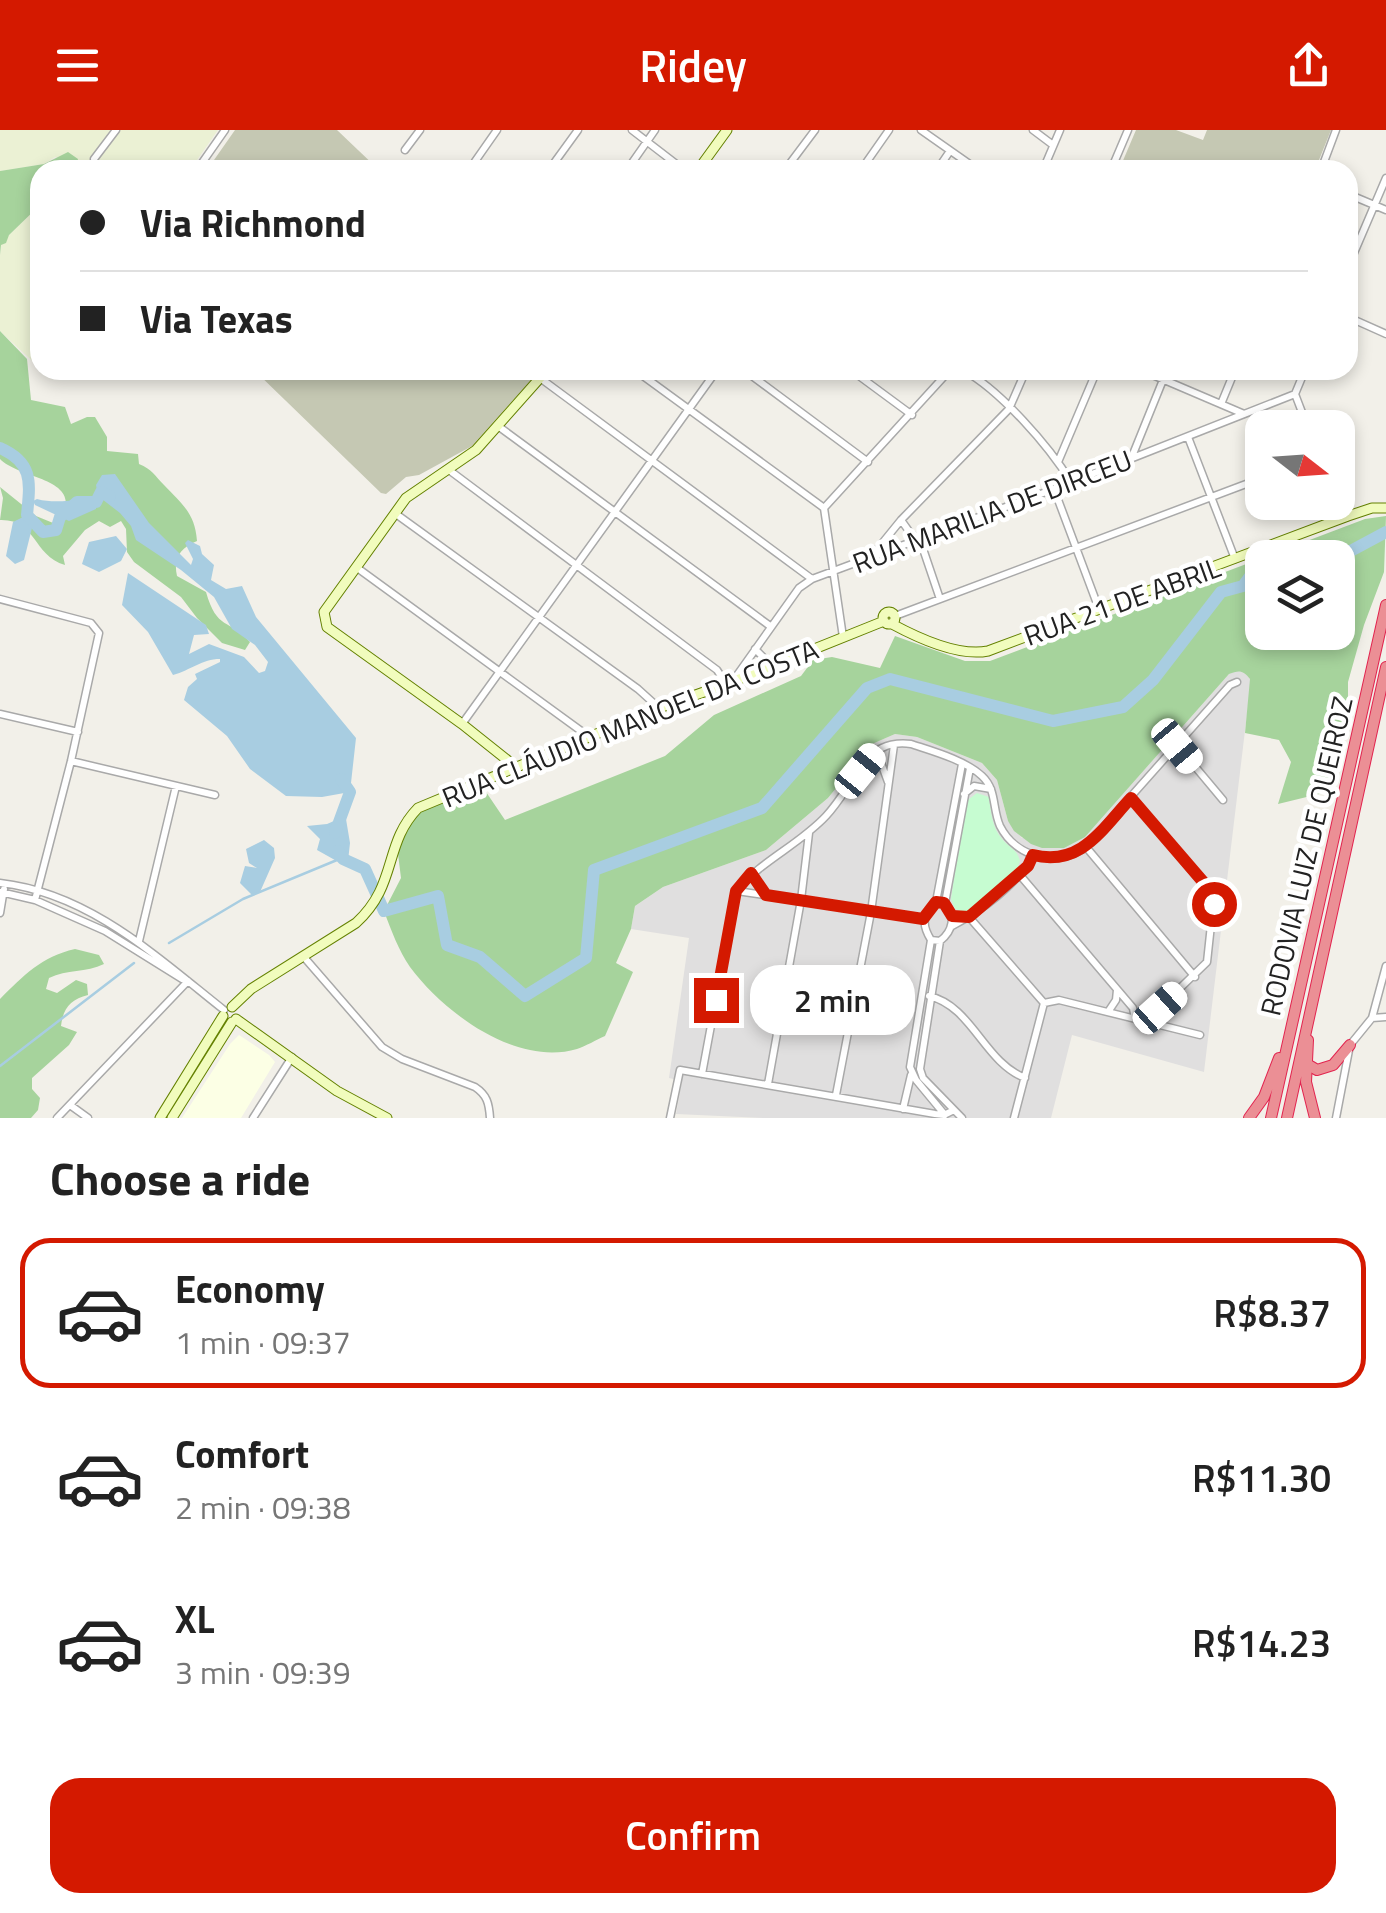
<!DOCTYPE html>
<html lang="en">
<head>
<meta charset="utf-8">
<style>
	body { margin:0; font-family:"Titillium Web",sans-serif; background:#f6f6f6; color:#222; height:100vh; display:flex; flex-direction:column; font-size:38px; white-space:nowrap }
	* { box-sizing:border-box; margin:0 }
	p { font-size:32px; color:#767676 }
	.icon { flex:none; width:55px; height:55px; fill:none; stroke:currentColor; stroke-width:2; stroke-linecap:round; stroke-linejoin:round }
	.map { position:relative; height:988px; overflow:hidden }
	.side { display:flex; flex-direction:column; background:#fff; flex:1 }
	.side>* { flex:none }
	.banner { position:absolute; left:30px; top:30px; width:1328px; height:220px; border-radius:30px; box-shadow:0 5px 15px #0003; display:grid; align-content:center; height:220px; padding:0 50px; background:#fff }
	.needle { width:65px; rotate:107deg }
	.controls { position:absolute; left:1245px; top:280px; display:grid; gap:20px }
	.controls a { display:grid; place-items:center; width:110px; height:110px; border-radius:20px; background:#fff; box-shadow:0 5px 15px #0003; font-size:50px }
	.end { position:absolute; width:45px; height:45px; margin:-22px; border:12px solid #d41900; background:#fff; box-shadow:0 0 0 5px #fff }
	.from { border-radius:50% }
	.bubble { position:absolute; height:70px; border-radius:30px; background:#fff; box-shadow:0 5px 15px #0003; font-size:32px; font-weight:600; line-height:70px; text-align:center }
	.car { position:absolute; width:30px; height:60px; margin:-30px -15px; border-radius:12px; box-shadow:0 0 8px 2px #0007; background:linear-gradient(#fff 24%,#345 0 40%,#fff 0 76%,#345 0 86%,#fff 0) }
	.banner b { display:flex; align-items:center; gap:35px; height:95px; font-size:38px }
	.banner b+b { border-top:2px solid #e0e0e0 }
	.banner i { width:25px; height:25px; background:#222 }
	ul { padding:0; list-style:none }
	li { display:flex; align-items:center; gap:30px; height:150px; margin:0 20px 15px; padding:0 30px; border:5px solid transparent; border-radius:30px }
	li div { flex:1 }
	li b { display:block; font-size:38px }
	li em { font-style:normal; font-weight:600 }
	li.current { border-color:#d41900 }
	li>.icon { width:90px; height:90px; stroke-width:1.5 }
	h2 { padding:0 50px; font-size:45px; line-height:120px }
	.cta { display:flex; gap:20px; margin-top:auto; padding:20px 50px }
	.cta a { flex:1; height:115px; border-radius:30px; background:#d41900; color:#fff; font-size:40px; font-weight:600; line-height:115px; text-align:center }
	header { display:flex; justify-content:space-between; align-items:center; height:130px; padding:0 50px; background:#d41900; color:#fff; font-size:45px; font-weight:600 }
	.map>svg:first-child { display:block }
	.residential { fill:#e0dfdf }
	.education { fill:#fcffe5 }
	.construction { fill:#c5c8b3 }
	.farmland { fill:#ebf1d4 }
	.forest { fill:#a6d39c; fill-rule:evenodd }
	.park { fill:#c6fcd1 }
	.water { fill:#a8cde1 }
	.lines { fill:none; stroke-linecap:round; stroke-linejoin:round }
	.stream { stroke:#a8cde1; stroke-width:2.5 }
	.river { stroke:#a8cde1; stroke-width:12 }
	.street-casing { stroke:#a9a9a9; stroke-width:9 }
	.secondary-casing { stroke:#648101; stroke-width:11 }
	.highway-casing { stroke:#e2244f; stroke-width:12 }
	.street { stroke:#fff; stroke-width:6 }
	.secondary { stroke:#f1fcbd; stroke-width:9 }
	.highway { stroke:#eb8f95; stroke-width:10 }
	.route { stroke:#d41900; stroke-width:12 }
	.labels { text-anchor:middle; dominant-baseline:central; stroke-width:9; stroke-linejoin:round; paint-order:stroke }
	.street-label { font-size:28px; fill:#222; stroke:#fff }
</style>
</head>
<body>
<header><svg class="icon" aria-label="menu" viewBox="0 0 24 24"><path d="M4 6h16M4 12h16M4 18h16"/></svg>Ridey<svg class="icon" aria-label="share" viewBox="0 0 24 24"><path d="M12 15V3M7 8l5-5 5 5M5 13v7h14v-7"/></svg></header>
<div class="map">
<svg width="1386" height="988" viewBox="0 0 1386 988">
	<rect width="100%" height="100%" fill="#f2f0e9"/>
	<path class="residential" d="M1237,540L1245,542L1250,549V559L1204,942L1072,905L1051,988H763L676,984L682,951L669,948L689,808L631,799L635,776L663,757L766,720L828,668L872,614L895,604L917,607L982,633L997,650L1008,691L1022,708L1085,707L1229,544Z"/>
	<path class="education" d="M239,905L269,925L275,932L241,988H182L230,914Z"/>
	<path class="construction" d="M235,0H337L379,40H207Z
		M1136,0H1176L1203,10L1207,0H1331L1315,40H1119Z
		M254,240H540L472,316L419,345L406,347L386,364L381,363Z"/>
	<path class="farmland" d="M0,0H218L190,40H76L78,33L55,27L44,34L0,41Z
		M40,75V238L0,201V126L1,115L9,105Z"/>
	<path class="forest" d="M68,22L78,29L76,40H40V75L9,105L6,113L1,115L0,125V41L44,34Z
		M0,201L27,229L31,270L65,277L71,294L87,287H95L107,307V321L138,324L139,334C152,339 155,346 164,355C182,374 195,383 197,411C180,418 173,428 177,446L206,462C217,501 229,488 250,512L245,520L222,513L197,488L181,467L134,432L127,422L126,399L121,391L110,397L99,391L85,400L63,426L65,435C32,425 37,389 0,390L3,368L0,357L36,386L58,395C89,347 22,351 0,329Z
		M1386,386L1384,442L1364,495L1348,552V593L1323,663L1278,674L1291,632L1279,610L1245,603L1250,549C1243,540 1239,540 1229,544L1085,707L1064,718H1042L1031,714L1014,701L1008,691L997,650L982,633L917,607L895,604L872,614L828,668L766,720L663,757L635,776L631,799L616,833L633,842L605,906C596,910 586,916 577,919C517,937 444,883 410,837C399,821 391,800 384,781L401,748L398,724L408,694L424,679L482,656L505,690L665,626L714,585L801,546L813,530L832,527L880,538L895,506L965,531H990L1365,389ZM1262,428H1338V502H1262Z
		M75,819L99,825L104,834C86,843 67,839 49,848L46,859L57,863L76,850L87,854L88,865C71,869 63,878 61,896L77,902L69,915L32,948V959L40,968L38,980L31,988H0V869C24,845 41,827 75,819Z"/>
	<path class="park" d="M977,663L989,667C991,683 992,698 1003,710C1011,719 1017,719 1020,731L1016,742L972,780L964,782L955,779L951,769L965,672Z"/>
	<path class="water" d="M115,344L149,393L191,435L193,429L185,413L188,410L200,416L202,424L214,435L211,450L226,459L242,456L256,487L356,608L350,662L322,667L286,666L250,639L227,606L184,570L188,557L197,549L195,544L220,532V529C202,529 191,540 173,545L148,502L122,475L128,443L206,495L209,504L194,505L189,524L209,514L244,527L259,543L265,541L268,532L255,515L232,499L214,467L181,440L136,410L131,396L120,383L98,366L96,355L102,345Z
		M37,369C59,375 77,367 96,372V379L69,391L35,375L33,371Z
		M27,385L34,390L24,430L15,434L6,426L13,392Z
		M116,406L127,419L121,431L99,442L82,434L89,412Z
		M341,688L346,689L350,713L348,731L342,734L317,720L320,709L307,696L327,694Z
		M264,710L274,718L275,728L260,762L252,765L240,753L245,736L257,738L249,733L246,719Z"/>
	<g class="lines">
		<path class="stream" d="M169,813L243,769L337,730
			M0,936L134,833"/>
		<path class="river" d="M0,318C34,333 30,353 27,385L43,402L56,400L60,387L77,372H96L101,362L110,366
			M1338,435L1345,424L1386,402
			M335,703L350,662L341,649
			M338,721L343,729L365,739L384,781L438,766L447,815L480,827L525,866L586,828L594,740L762,678L867,558L890,549L1053,591L1123,577L1153,550L1221,462L1243,456L1259,434L1262,436"/>
		<defs>
			<path id="street" d="M632,0L684,40
				M921,0L978,40
				M1033,0L1053,15
				M405,20L420,0
				M96,40L94,29L116,0
				M197,40L225,0
				M469,40L497,0
				M549,40L578,0
				M627,40L655,0
				M785,40L815,0
				M861,40L889,0
				M937,40L950,21
				M1043,40L1060,0
				M1111,40L1128,0
				M1321,40L1336,0
				M1348,64L1386,80
				M1348,137L1386,48
				M1348,187L1386,204
				M635,240L824,378
				M744,240L868,332
				M851,240L912,285
				M963,240C1000,260 1049,316 1071,352
				M1141,240L1244,284
				M1305,240L1295,264L1308,298
				M540,248L812,449
				M1221,274L1235,240
				M498,296L770,496
				M1188,307L1235,429
				M1131,329L1167,240
				M1058,332L1097,240
				M449,340L717,540L726,554
				M1054,359L1099,479
				M396,384L638,559L659,578
				M901,390L911,404L920,410L940,469
				M875,422L901,390L1009,279L1026,240
				M356,437L588,606
				M0,469L91,493L99,503L71,631L35,770
				M895,486L1262,348
				M843,507L824,378L950,240
				M755,519L772,536
				M735,548L799,458L812,449L1054,359L1295,264
				M0,584L78,602
				M462,594L717,240
				M1177,615L1223,670
				M877,622L888,652
				M71,631L215,665
				M964,664L974,656L991,659
				M1131,668L1214,767L1207,832L1145,892
				M1086,717L1195,847
				M751,743L766,765
				M1019,744L1133,878L1135,889
				M0,753C89,763 157,827 224,880
				M737,761L923,789
				M0,762L35,770L105,801L182,849
				M936,772L962,634
				M936,772L945,773C956,786 953,801 940,811L931,810C921,794 923,785 936,772Z
				M945,773L970,638
				M0,783L4,759
				M969,787L1044,873
				M952,796C981,781 1018,754 1033,725
				M931,810L910,937L916,950L945,985
				M139,811L176,656
				M940,811L920,939L923,948L962,988
				M303,826L382,917L402,929L475,957C487,965 489,973 490,988
				M929,866C972,876 984,932 1025,948
				M1044,873L1059,870L1200,905
				M1108,882L1116,870L1117,860
				M1372,888L1386,887
				M702,944L736,761C762,730 799,715 826,686C844,667 855,641 874,623C884,615 898,612 911,614C932,621 965,630 982,646C997,660 992,678 1000,696C1016,728 1058,738 1086,717L1230,555L1237,552
				M768,954L801,770L809,703
				M836,965L871,782L894,615
				M70,975L88,988
				M903,979L911,945
				M57,988L188,851
				M253,988L292,927
				M670,988L680,940L935,984L944,985L954,980
				M1014,988L1044,873
				M1336,988L1350,915L1372,888L1386,836"/>
			<path id="secondary" d="M698,40L727,0
				M883 488a6 6 0 1 1 12 0a6 6 0 1 1-12 0Z
				M892,494C918,508 958,527 988,521L1348,386L1372,378H1386
				M516,637L462,594L327,497L324,482L406,368L476,320L547,240
				M232,877L251,859L356,793C398,755 383,714 418,678L659,578L732,552L884,491
				M236,889L337,961L387,988
				M160,988L223,886
				M172,988L232,892"/>
			<path id="highway" d="M1308,910L1306,952L1315,988
				M1307,934L1317,940L1333,935L1350,915
				M1249,988L1264,967L1279,928
				M1271,988L1386,475
				M1287,988L1386,537"/>
		</defs>
		<use href="#street" class="street-casing"/>
		<use href="#secondary" class="secondary-casing"/>
		<use href="#highway" class="highway-casing"/>
		<use href="#street" class="street"/>
		<use href="#secondary" class="secondary"/>
		<use href="#highway" class="highway"/>
	</g>
	<g class="lines">
		<path class="route" d="M716,870L736,761L751,743L766,765L923,789L936,772L944,773L952,786L969,787L1028,736L1033,725C1081,737 1102,699 1131,668L1211,761L1214,774"/>
	</g>
	<g class="labels">
		<g class="street-label">
			<text transform="translate(992 381) rotate(-21)">RUA MARILIA DE DIRCEU</text>
			<text transform="translate(1122 471) rotate(-20)">RUA 21 DE ABRIL</text>
			<text transform="translate(630 593) rotate(-22)">RUA CLÁUDIO MANOEL DA COSTA</text>
			<text transform="translate(1306 726) rotate(-77)">RODOVIA LUIZ DE QUEIROZ</text>
		</g>
	</g>
</svg>
<div class="controls">
<a><svg class="needle" viewBox="-14 -14 28 28"><path d="M0-13l5 13h-10z" fill="#e53935"/><path d="M0 13l5-13h-10z" fill="#767676"/></svg></a>
<a><svg class="icon" aria-label="layers" viewBox="0 0 24 24"><path d="M12 4l9 5-9 5-9-5zM3 14l9 5 9-5"/></svg></a>
</div>
<i class="end from" style="left:1214px;top:774px"></i>
<i class="end" style="left:716px;top:870px"></i>
<div class="bubble" style="left:750px;top:835px;width:165px">2 min</div>
<i class="car" style="left:1177px;top:616px;rotate:140deg"></i>
<i class="car" style="left:860px;top:641px;rotate:39deg"></i>
<i class="car" style="left:1160px;top:878px;rotate:48deg"></i>
<div class="banner">
<b><i class="from"></i>Via Richmond</b>
<b><i></i>Via Texas</b>
</div>
</div>
<section class="side">
<h2>Choose a ride</h2>
<ul>
<li class="current"><svg class="icon" aria-label="car" viewBox="0 0 24 24"><path d="M5 17H2v-5l4-1 3-4h7l3 4 3 1v5h-3M9 17h6M6 11h13"/><circle cx="7" cy="17" r="2"/><circle cx="17" cy="17" r="2"/></svg><div><b>Economy</b><p>1 min · 09:37</p></div><em>R$8.37</em></li>
<li><svg class="icon" aria-label="car" viewBox="0 0 24 24"><path d="M5 17H2v-5l4-1 3-4h7l3 4 3 1v5h-3M9 17h6M6 11h13"/><circle cx="7" cy="17" r="2"/><circle cx="17" cy="17" r="2"/></svg><div><b>Comfort</b><p>2 min · 09:38</p></div><em>R$11.30</em></li>
<li><svg class="icon" aria-label="car" viewBox="0 0 24 24"><path d="M5 17H2v-5l4-1 3-4h7l3 4 3 1v5h-3M9 17h6M6 11h13"/><circle cx="7" cy="17" r="2"/><circle cx="17" cy="17" r="2"/></svg><div><b>XL</b><p>3 min · 09:39</p></div><em>R$14.23</em></li>
</ul>
<div class="cta"><a>Confirm</a></div>
</section>
</body>
</html>
